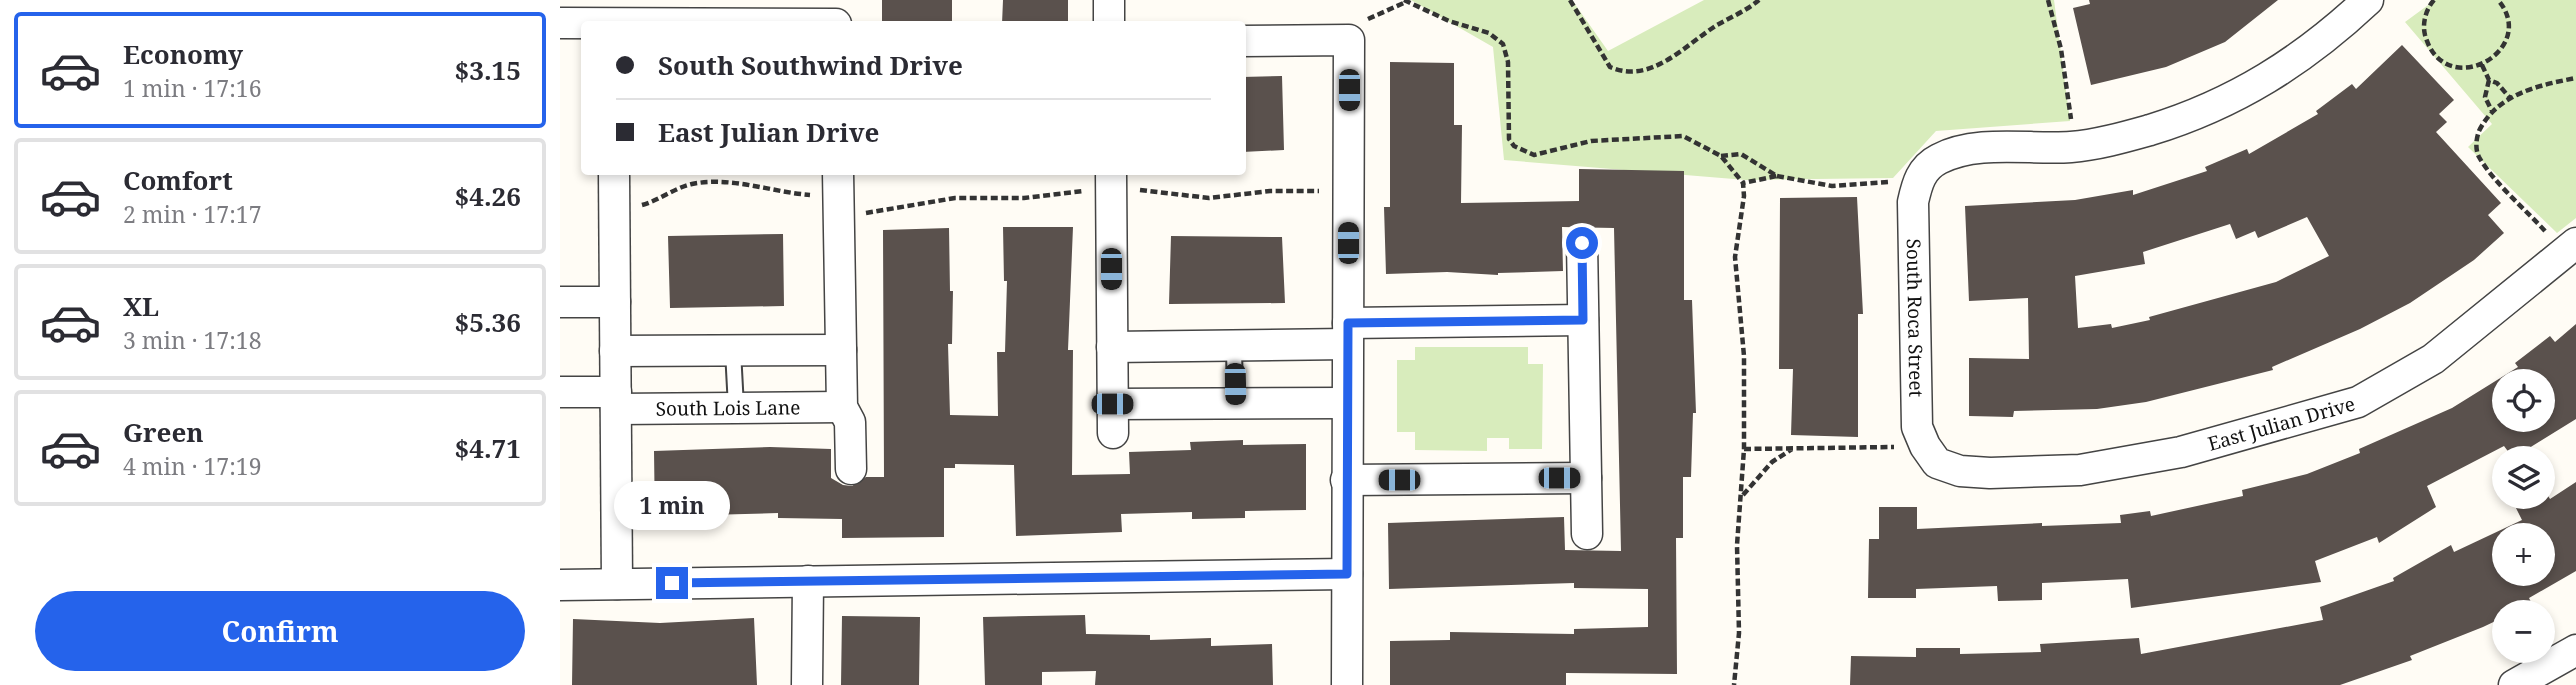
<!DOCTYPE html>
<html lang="en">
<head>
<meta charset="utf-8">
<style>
	body { margin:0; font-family:"Noto Serif",serif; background:#f7f7f7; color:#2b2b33; height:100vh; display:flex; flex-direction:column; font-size:26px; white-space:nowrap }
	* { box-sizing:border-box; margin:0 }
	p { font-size:23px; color:#7c7c81 }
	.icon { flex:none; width:38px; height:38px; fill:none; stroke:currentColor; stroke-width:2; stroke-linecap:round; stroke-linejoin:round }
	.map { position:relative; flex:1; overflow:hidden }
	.panel { display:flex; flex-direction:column; background:#fff; width:560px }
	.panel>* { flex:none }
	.banner { position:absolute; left:21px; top:21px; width:665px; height:154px; border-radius:7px; box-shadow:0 4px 10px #0003; display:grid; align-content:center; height:154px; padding:0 35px; background:#fff }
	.buttons { position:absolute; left:1932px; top:369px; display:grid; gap:14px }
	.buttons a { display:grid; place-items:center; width:63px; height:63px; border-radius:50%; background:#fff; box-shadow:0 4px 10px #0003; font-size:35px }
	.end { position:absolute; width:32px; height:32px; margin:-16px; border:9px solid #2563eb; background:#fff; box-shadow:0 0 0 4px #fff }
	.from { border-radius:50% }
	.bubble { position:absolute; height:49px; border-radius:24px; background:#fff; box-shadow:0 4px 10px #0003; font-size:23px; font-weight:700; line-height:49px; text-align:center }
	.car { position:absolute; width:21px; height:42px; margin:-21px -10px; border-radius:9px; box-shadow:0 0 5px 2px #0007; background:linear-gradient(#222 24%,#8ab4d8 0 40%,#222 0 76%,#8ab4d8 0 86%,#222 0) }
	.banner b { display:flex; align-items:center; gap:24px; height:66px; font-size:26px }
	.banner b+b { border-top:2px solid #e1e1e2 }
	.banner i { width:18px; height:18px; background:#2b2b33 }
	ul { padding:12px 0 0; list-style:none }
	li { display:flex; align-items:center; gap:21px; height:116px; margin:0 14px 10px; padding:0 21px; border:4px solid #e1e1e2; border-radius:7px }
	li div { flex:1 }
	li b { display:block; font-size:26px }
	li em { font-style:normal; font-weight:700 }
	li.selected { border-color:#2563eb }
	li>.icon { width:63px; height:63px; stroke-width:1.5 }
	.button { display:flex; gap:14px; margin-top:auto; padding:14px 35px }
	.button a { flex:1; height:80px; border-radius:42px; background:#2563eb; color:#fff; font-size:28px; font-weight:700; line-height:80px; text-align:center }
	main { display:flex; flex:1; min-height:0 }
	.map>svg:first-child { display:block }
	.green { fill:#d8ecbc }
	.building { fill:#5a514d; fill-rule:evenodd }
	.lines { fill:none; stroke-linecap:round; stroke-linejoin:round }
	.service-casing { stroke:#444; stroke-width:18 }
	.minor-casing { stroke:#444; stroke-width:33 }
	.path { stroke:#333; stroke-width:4.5; stroke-dasharray:7 3.5; stroke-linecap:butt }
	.service { stroke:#fff; stroke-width:14 }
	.minor { stroke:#fff; stroke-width:30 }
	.route { stroke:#2563eb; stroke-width:9 }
	.labels { text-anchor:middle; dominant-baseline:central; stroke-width:7; stroke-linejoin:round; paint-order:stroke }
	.street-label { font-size:19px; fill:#111; stroke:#fff }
</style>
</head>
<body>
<main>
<section class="panel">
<ul>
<li class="selected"><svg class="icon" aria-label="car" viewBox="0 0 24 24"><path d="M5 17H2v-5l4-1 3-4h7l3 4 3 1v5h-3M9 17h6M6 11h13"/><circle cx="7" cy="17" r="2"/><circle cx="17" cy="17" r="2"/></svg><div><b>Economy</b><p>1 min · 17:16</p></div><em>$3.15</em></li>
<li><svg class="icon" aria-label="car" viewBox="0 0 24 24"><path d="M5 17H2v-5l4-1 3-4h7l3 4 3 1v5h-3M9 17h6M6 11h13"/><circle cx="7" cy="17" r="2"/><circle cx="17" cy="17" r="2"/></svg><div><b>Comfort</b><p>2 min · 17:17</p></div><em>$4.26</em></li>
<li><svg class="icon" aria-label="car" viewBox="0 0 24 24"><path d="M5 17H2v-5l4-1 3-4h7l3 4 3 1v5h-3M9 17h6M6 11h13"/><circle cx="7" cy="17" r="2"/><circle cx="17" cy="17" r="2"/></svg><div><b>XL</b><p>3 min · 17:18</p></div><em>$5.36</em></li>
<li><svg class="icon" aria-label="car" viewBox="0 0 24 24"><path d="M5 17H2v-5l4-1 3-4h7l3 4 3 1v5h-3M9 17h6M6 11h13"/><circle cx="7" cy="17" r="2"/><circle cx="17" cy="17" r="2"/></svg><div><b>Green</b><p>4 min · 17:19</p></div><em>$4.71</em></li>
</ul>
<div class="button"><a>Confirm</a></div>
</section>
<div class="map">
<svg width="2016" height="685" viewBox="0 0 2016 685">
	<rect width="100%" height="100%" fill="#fffcf5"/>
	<path class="green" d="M851,0H1012L1048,51L1144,0H1494L1510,121L1376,131L1333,178L1186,180L944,160L933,47Z
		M1875,0H2016V218L1997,233L1908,147L1932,124L1845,22Z
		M855,347H968V364H983L982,449H949V438H927V451L855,450V432H837V360H855Z"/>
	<path class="building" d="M322,0H392V24H322Z
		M443,0H508V24H442Z
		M1529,0H1718L1665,42L1606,67L1531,85L1513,8L1530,4Z
		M1842,45L1894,100L1879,114L1887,122L1876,132L1941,203L1928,215L1944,233L1914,260L1850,303L1800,329L1712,367L1713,370L1586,402L1537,409L1454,411L1453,417L1409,416V358L1469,359L1468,298L1409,301L1405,206L1515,200L1573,190V195L1647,171L1645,167L1687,149L1689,154L1758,114L1756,111L1792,84L1796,89ZM1747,217L1769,256L1716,282L1589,317L1590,320L1552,328L1551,324L1518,328L1515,276L1585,264L1583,252L1670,224L1676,239L1695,231L1698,238Z
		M830,62L894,63V125H902L901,203L1019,201V169L1124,171V300H1132L1136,413H1133L1131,477H1123V538H1116L1117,674L1006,673V685H830V641L890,640V632L1014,634V629L1088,627V589L1014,588V583L829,589L828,523L1004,517L1005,550L1061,551L1054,228L1002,227L1003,271L938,273V275L887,272L826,274L824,207H830Z
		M722,76L724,150L682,152V77Z
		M1297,197L1303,314H1298V437L1231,435L1233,369H1219L1220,198Z
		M443,227H513L508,350H513L512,475L570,474L569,452L631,450L630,442L683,440V445L746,444V510L685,511V518L632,519V512L561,514L562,532L456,536L454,465L395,464V468H384V537L282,538V519L218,518V513L147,515L148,523L95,524L94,451L210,447L271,449V478L283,485L292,486L306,477H324L323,230L389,228L390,291H393L392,344H388L390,415L438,416L437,352H445L447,281H444Z
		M223,234L224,306L110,308L108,236Z
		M611,236L722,237L725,303L609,304Z
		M2016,324V419L1953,458L1944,446L1867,486L1876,507L1819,543L1817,537L1755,561L1761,582L1571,608L1568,579L1482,583V600L1438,601L1437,586L1356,589V598H1308L1309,539H1319V507H1357V529L1482,523V526L1561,523L1560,515L1590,511L1591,516L1683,496L1682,490L1747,474L1800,453L1799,449L1892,408L1958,367L1955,363L1990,336L1995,342ZM1944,382H1983V420H1944Z
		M2016,482V571L1969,598L1972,604L1953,612H1944V617L1923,627L1850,656L1852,660L1780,685H1290L1291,656L1356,657V648H1400V654L1481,652L1480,644L1579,638L1581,654L1763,620L1760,607L1834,581L1833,578L1891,545L1894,552L1962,520L1956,508L1976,497H1983L1985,491L1990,499ZM1944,536H1983V574H1944Z
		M525,615L526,634L590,635V640L651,638V646L712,644L713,685H535L536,671L482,672V685H425L423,617Z
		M282,616L360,617L359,685H281Z
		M194,618L197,685H12L13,619L100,623Z"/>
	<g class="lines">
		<defs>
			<path id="service" d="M674,346L675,403
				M173,351L176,407"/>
			<g id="minor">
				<path d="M549,0V24"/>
				<path id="s1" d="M1808,0C1743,61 1675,104 1590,130C1565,137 1537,145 1511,147C1470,150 1417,139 1379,159C1361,168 1357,184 1353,202L1357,427L1365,446L1377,463L1400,471L1430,473L1520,470L1621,452L1798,402L1873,359L2016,243"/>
				<path d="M0,23L276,24"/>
				<path d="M682,41L789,40L787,685"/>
				<path d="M54,172L57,584"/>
				<path d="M278,172L282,407L290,422L291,469"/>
				<path d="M551,172L553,433"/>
				<path d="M1022,243L1027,534"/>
				<path d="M0,302H55"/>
				<path d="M788,323L1023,320"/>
				<path d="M552,347L787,344"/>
				<path d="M55,351L281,350"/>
				<path d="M0,392H56"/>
				<path d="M552,404L786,403"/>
				<path id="s2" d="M56,409L282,407"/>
				<path d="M786,480L1026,478"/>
				<path d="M0,585L787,574"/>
				<path d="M247,685L248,581"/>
				<path d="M1954,685L2016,650"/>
			</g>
		</defs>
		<use href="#service" class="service-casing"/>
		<use href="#minor" class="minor-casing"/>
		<path class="path" d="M844,0L889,21L929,33L943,44L948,62L949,139L954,146L974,155L1031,141L1123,136L1161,156L1183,183L1184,196L1175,257L1184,356V449L1177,545L1179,633L1174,685
			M1010,0L1050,67C1091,85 1125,45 1157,25C1171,17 1186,11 1199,0
			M1488,0L1501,49L1511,119
			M1874,0C1866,9 1862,23 1865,35C1884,104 1981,50 1938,0
			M808,19L846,2
			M1922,65L1929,80L1937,83L1950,98
			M1929,80L1925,97L1932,111
			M1161,156L1181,154L1217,176L1183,183
			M1217,176L1272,186L1328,182
			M580,190L649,198L710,191H759
			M82,205C100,200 114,188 132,184C171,176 211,192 250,195
			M306,213L395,198H464L523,191
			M1985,231C1965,209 1933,182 1919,157C1915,149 1916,139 1919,131C1937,94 1979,85 2016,78
			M1184,449L1334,447
			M1183,495L1212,462L1232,449"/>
		<use href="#service" class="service"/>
		<use href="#minor" class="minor"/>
	</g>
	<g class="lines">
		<path class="route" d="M112,583L787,574L788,323L1023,320L1022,243"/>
	</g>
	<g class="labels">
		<g class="street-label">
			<text stroke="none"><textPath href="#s1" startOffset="639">South Roca Street</textPath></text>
			<text stroke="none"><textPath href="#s2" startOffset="112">South Lois Lane</textPath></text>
			<text stroke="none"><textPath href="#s1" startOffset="1141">East Julian Drive</textPath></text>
		</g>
	</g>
</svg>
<div class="buttons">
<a><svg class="icon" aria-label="locate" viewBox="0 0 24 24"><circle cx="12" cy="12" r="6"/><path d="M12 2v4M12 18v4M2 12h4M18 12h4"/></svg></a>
<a><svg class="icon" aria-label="layers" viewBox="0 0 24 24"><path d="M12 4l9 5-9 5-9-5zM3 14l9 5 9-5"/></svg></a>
<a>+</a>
<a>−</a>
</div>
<i class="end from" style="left:1022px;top:243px"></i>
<i class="end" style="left:112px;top:583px"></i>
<div class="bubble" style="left:54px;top:481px;width:116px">1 min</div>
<i class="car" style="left:789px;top:90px;rotate:180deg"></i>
<i class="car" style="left:788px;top:243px;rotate:0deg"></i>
<i class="car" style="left:551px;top:269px;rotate:180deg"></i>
<i class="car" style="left:675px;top:384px;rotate:179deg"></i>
<i class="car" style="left:552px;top:404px;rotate:90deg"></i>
<i class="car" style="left:999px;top:478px;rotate:90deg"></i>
<i class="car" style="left:839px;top:480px;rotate:270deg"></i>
<div class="banner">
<b><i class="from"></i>South Southwind Drive</b>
<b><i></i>East Julian Drive</b>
</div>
</div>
</main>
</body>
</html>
